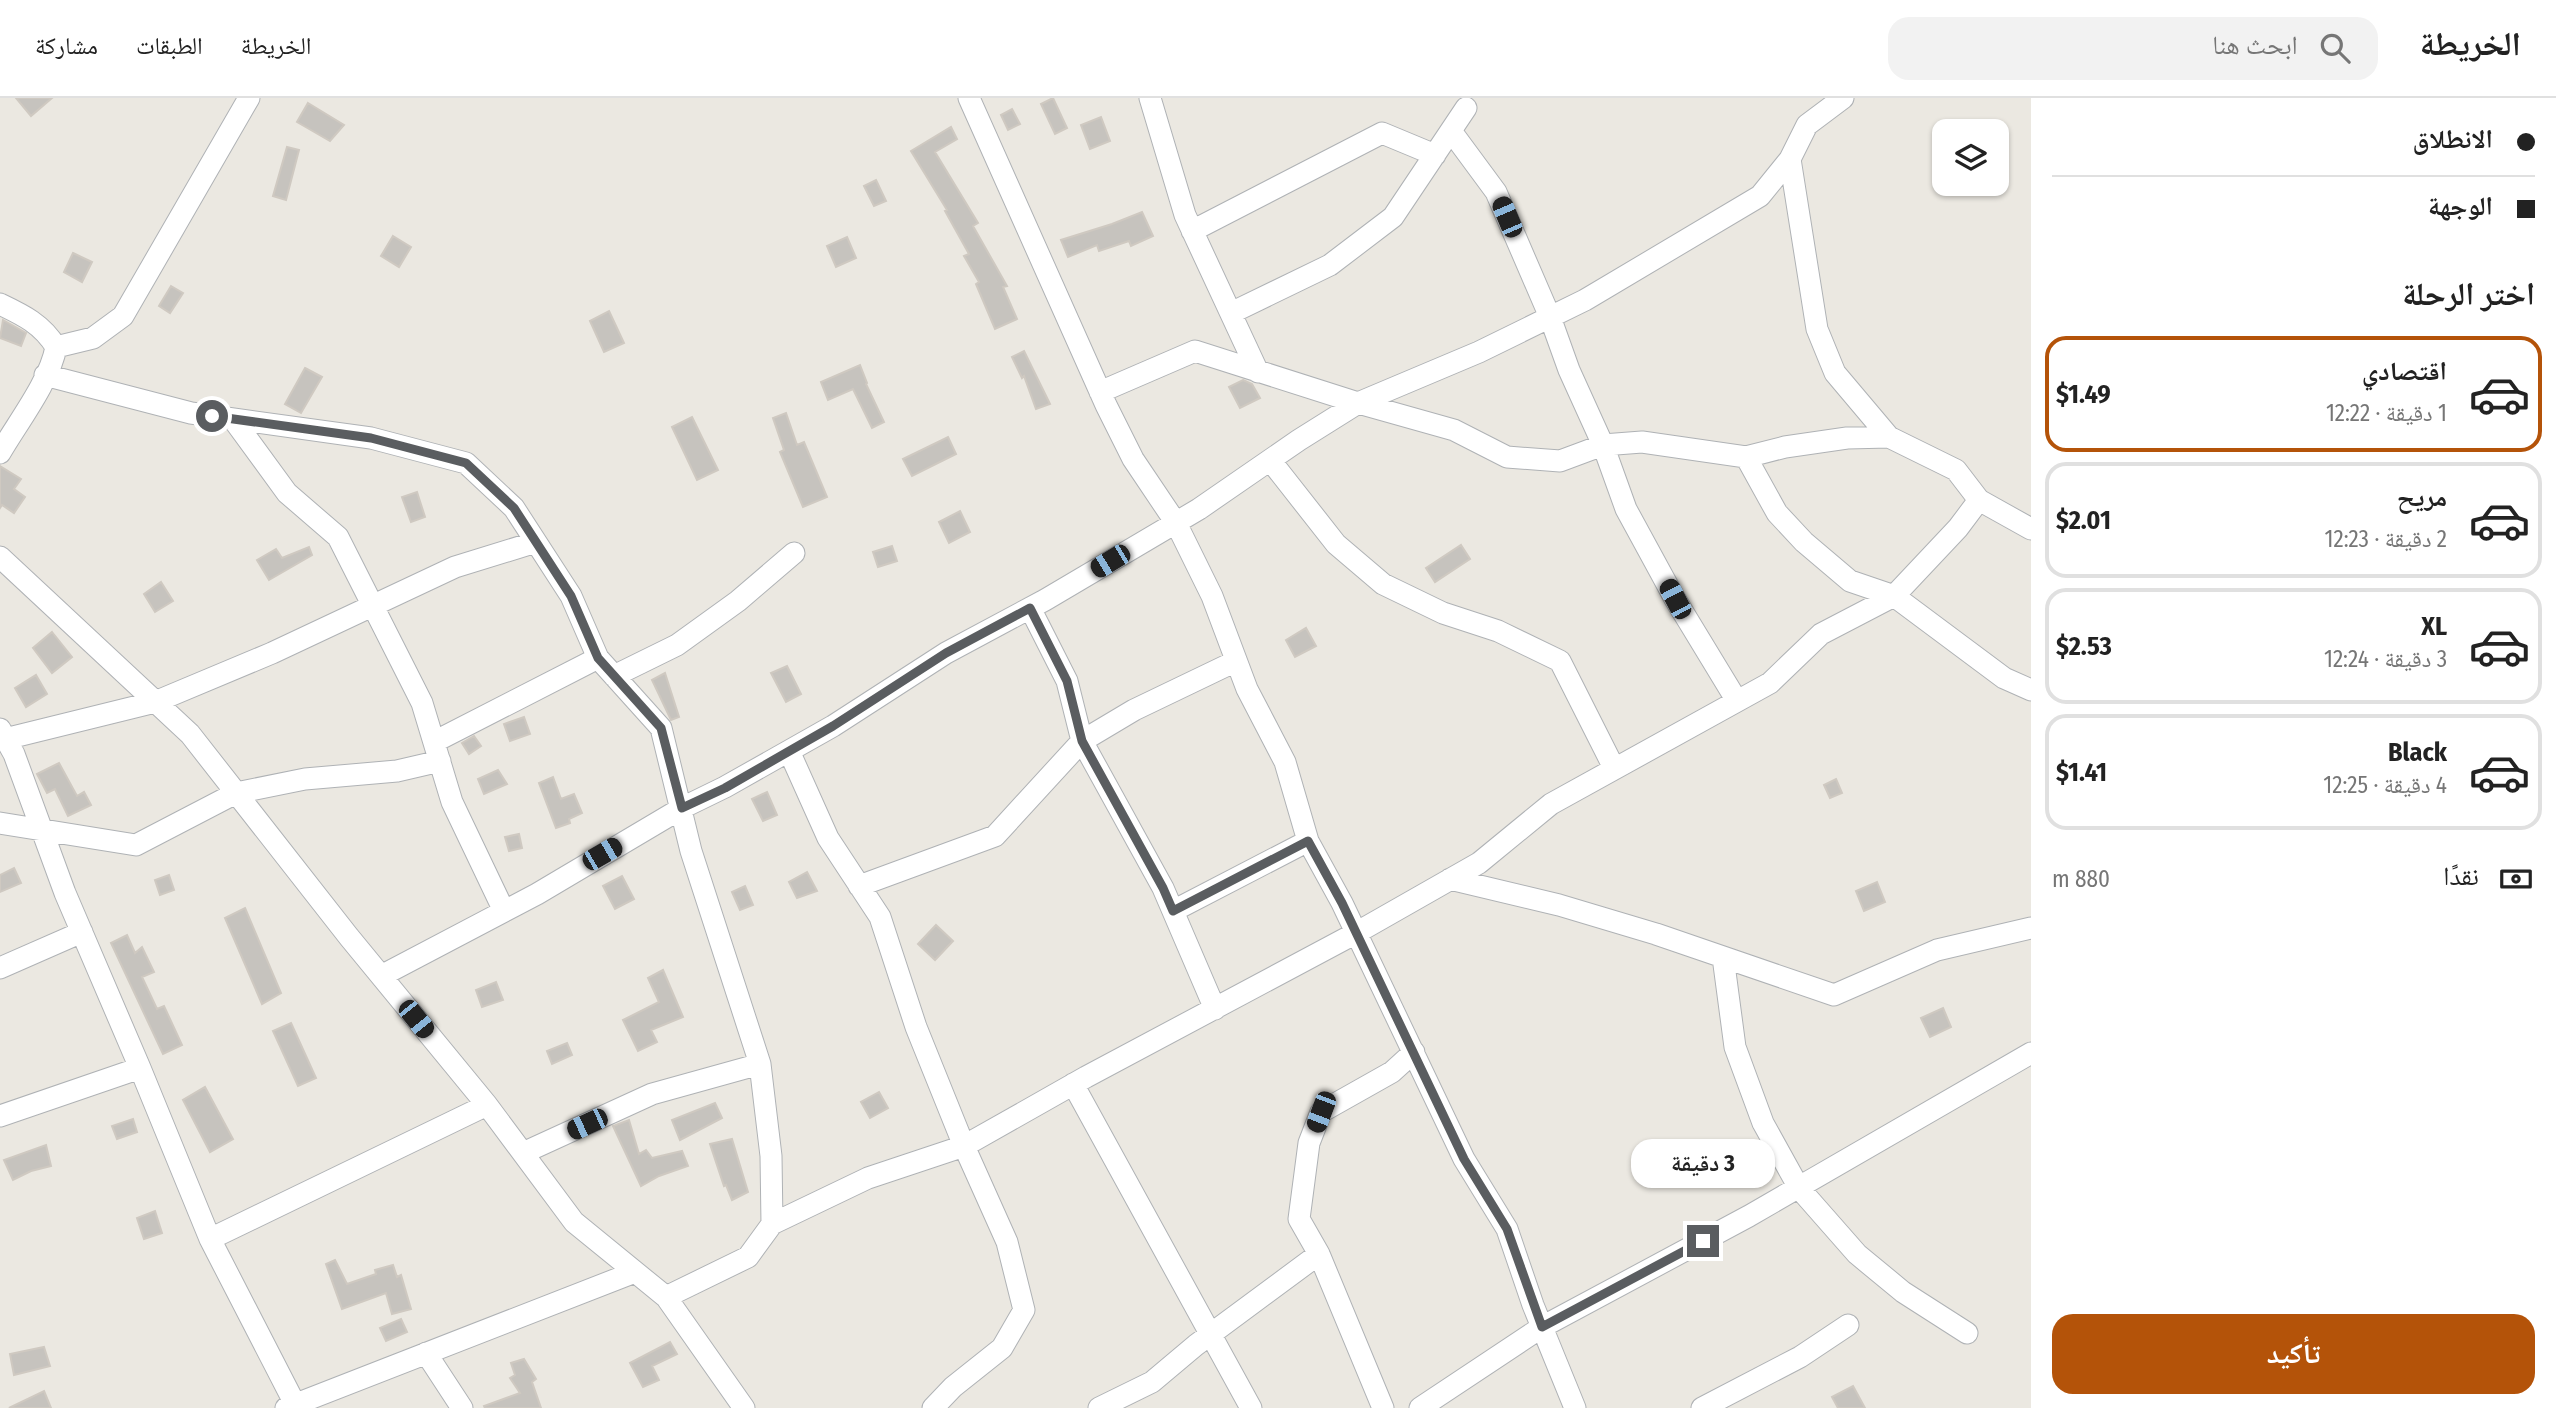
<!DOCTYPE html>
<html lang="ar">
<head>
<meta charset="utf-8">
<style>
	body { margin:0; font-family:"Fira Sans Condensed","Noto Naskh Arabic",sans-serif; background:#f2f2f2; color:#222; direction:rtl; height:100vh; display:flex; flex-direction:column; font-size:26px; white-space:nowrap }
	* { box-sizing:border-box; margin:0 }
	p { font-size:23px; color:#767676 }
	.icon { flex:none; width:38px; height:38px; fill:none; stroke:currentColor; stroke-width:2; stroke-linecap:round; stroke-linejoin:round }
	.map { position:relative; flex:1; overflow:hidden; direction:ltr }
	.drawer { display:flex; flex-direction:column; background:#fff; width:525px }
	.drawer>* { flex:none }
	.top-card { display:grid; align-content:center; height:154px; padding:0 21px; background:#fff }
	.controls { position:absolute; left:1932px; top:21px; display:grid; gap:14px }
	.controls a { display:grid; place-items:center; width:77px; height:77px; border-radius:14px; background:#fff; box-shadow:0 2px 5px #0004; font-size:35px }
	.end { position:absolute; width:32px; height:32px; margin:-16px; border:9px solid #5a5d60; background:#fff; box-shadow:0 0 0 4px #fff }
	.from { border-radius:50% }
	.bubble { position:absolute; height:49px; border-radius:21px; background:#fff; box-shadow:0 2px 5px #0004; font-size:23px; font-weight:700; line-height:49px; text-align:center; direction:rtl }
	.car { position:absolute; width:21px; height:42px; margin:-21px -10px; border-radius:9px; box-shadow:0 0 5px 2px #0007; background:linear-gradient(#222 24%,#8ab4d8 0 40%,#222 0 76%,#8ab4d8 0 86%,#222 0) }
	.top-card b { display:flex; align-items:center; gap:24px; height:66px; font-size:26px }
	.top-card b+b { border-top:2px solid #e0e0e0 }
	.top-card i { width:18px; height:18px; background:#222 }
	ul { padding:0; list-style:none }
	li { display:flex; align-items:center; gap:21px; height:116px; margin:0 14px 10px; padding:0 7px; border:4px solid #e0e0e0; border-radius:21px }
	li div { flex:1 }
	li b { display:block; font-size:26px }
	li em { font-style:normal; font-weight:700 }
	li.selected { border-color:#b45309 }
	li>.icon { width:63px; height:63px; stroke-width:1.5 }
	h2 { padding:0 21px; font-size:32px; line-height:84px }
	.pay { display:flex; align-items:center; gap:18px; height:77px; padding:0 21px; font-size:26px }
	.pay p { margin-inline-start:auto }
	.primary-button { display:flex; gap:14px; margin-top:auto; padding:14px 21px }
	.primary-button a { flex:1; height:80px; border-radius:21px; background:#b45309; color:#fff; font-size:28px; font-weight:700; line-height:80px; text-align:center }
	header { display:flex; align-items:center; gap:42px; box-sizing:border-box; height:98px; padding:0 35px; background:#fff; border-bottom:2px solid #e0e0e0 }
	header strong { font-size:33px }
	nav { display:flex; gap:38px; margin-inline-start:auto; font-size:24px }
	.search { width:490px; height:63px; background:#f2f2f2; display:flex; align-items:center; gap:18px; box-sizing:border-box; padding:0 24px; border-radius:21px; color:#767676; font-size:26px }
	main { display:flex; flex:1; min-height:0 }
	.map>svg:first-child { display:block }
	.building { fill:#c6c3be; stroke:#cfc9c1; stroke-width:2 }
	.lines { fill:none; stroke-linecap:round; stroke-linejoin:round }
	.minor-casing { stroke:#afb2b5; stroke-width:23 }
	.minor { stroke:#fff; stroke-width:21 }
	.route { stroke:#5a5d60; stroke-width:9 }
</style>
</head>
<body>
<header>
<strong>الخريطة</strong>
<div class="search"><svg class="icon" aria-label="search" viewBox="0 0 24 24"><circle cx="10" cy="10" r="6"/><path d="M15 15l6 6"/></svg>ابحث هنا</div>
<nav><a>الخريطة</a><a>الطبقات</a><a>مشاركة</a></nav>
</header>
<main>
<section class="drawer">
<div class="top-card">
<b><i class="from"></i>الانطلاق</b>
<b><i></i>الوجهة</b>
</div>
<h2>اختر الرحلة</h2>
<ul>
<li class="selected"><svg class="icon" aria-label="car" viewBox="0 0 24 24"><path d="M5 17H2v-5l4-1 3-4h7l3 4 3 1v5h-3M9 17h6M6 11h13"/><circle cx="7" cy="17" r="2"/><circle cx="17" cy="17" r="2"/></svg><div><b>اقتصادي</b><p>1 دقيقة · 12:22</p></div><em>$1.49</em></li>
<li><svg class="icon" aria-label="car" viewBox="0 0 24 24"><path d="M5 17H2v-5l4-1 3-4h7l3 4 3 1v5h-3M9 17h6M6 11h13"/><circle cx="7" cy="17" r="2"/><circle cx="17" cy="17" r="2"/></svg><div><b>مريح</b><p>2 دقيقة · 12:23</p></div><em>$2.01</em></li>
<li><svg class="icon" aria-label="car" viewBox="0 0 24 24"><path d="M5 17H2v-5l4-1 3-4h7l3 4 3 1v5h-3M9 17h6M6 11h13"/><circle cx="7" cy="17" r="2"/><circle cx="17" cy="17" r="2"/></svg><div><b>XL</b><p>3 دقيقة · 12:24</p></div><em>$2.53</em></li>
<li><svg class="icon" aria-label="car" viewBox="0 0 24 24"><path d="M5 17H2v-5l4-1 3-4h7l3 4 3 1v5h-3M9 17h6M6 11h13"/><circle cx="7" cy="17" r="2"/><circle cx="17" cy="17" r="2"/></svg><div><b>Black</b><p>4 دقيقة · 12:25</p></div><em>$1.41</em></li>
</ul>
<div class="pay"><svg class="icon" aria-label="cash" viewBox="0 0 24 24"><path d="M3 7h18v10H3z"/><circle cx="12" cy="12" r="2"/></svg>نقدًا<p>880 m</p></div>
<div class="primary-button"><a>تأكيد</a></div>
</section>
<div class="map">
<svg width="2031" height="1310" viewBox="0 0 2031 1310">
	<rect width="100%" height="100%" fill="#ebe8e1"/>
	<path class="building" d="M16,0H52L31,18Z
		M1053,0L1067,30L1055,36L1041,6Z
		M308,5L344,27L330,43L297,24Z
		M1012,11L1020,26L1008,32L1001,17Z
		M1101,19L1110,43L1090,51L1081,27Z
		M951,29L957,41L935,54L978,125L973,128L1007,188L1003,189L1017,221L995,231L976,186L979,184L964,158L969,156L945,113L947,112L911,53Z
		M287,49L299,52L286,102L273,98Z
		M876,82L886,103L874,108L864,88Z
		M1142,114L1153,138L1131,148L1129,143L1099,153L1097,147L1068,159L1061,142L1112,126Z
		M393,138L411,149L399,169L381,158Z
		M847,139L856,160L836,169L827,148Z
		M73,155L92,164L82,184L64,174Z
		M171,188L183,195L170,215L159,208Z
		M609,213L624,245L604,254L590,223Z
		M3,222L26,235L21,248L0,240Z
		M1024,253L1050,306L1036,311L1024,278L1022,280L1012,259Z
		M860,267L867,285L866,286L884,324L872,330L853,291L828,302L821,284Z
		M305,270L322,279L301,315L285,306Z
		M1243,282L1252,286L1260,300L1240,310L1229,289Z
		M786,315L797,347L804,344L827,399L803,409L780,354L784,352L773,320Z
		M692,319L718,372L697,382L672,329Z
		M948,339L956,356L912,378L903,361Z
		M0,368L21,381L14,391L25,399L14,415L2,407L0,410Z
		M417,394L425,419L411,424L402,399Z
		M960,413L970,434L949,445L939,424Z
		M1461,447L1470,461L1435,484L1426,470Z
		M892,448L897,463L878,469L873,454Z
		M309,449L312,457L269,482L257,462L276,451L282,460Z
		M161,484L173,503L155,514L144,496Z
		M1306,530L1316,548L1295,559L1286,542Z
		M52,534L72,559L52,575L33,550Z
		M787,568L801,596L786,604L771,575Z
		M665,575L679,619L671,622L652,582Z
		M36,577L47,596L26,609L15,590Z
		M524,619L530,636L510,643L504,626Z
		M474,638L481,648L469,656L462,645Z
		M59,665L77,698L84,694L91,707L68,718L55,691L47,695L37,676Z
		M498,672L507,686L484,696L478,681Z
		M553,679L561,701L574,696L582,715L569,721L570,725L556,730L539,685Z
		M1836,681L1842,695L1830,700L1824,687Z
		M767,694L777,717L763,723L752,701Z
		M519,736L522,750L509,753L505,739Z
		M14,770L21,785L0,794V777Z
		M807,774L817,793L797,800L789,784Z
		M169,777L174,792L160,797L155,782Z
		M622,778L634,801L615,811L603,788Z
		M1877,784L1885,804L1864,813L1856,793Z
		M745,788L753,807L740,812L732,794Z
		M245,810L281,895L262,906L225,820Z
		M936,827L953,843L935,862L918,846Z
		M127,837L135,855L142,849L154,874L142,879L157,911L164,908L182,947L163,956L111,845Z
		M663,872L683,919L651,932L657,944L638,953L623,922L659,904L648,880Z
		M496,884L503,902L482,909L476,892Z
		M1943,910L1951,929L1930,939L1921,920Z
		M291,925L316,980L298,988L273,933Z
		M567,945L572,957L552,966L547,953Z
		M205,989L233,1041L210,1054L183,1002Z
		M879,994L888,1010L870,1020L861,1004Z
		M715,1005L722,1020L680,1042L672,1022Z
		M133,1021L137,1034L117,1041L112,1028Z
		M629,1022L639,1056L646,1052L652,1060L682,1053L688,1068L659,1078L641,1088L613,1028Z
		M732,1041L748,1094L732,1102L726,1087L724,1088L710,1046Z
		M46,1047L51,1068L31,1073L13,1082L4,1062Z
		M155,1113L162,1135L144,1141L137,1120Z
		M335,1162L347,1186L376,1176L375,1172L393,1167L397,1179L401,1177L411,1211L392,1216L386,1195L342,1211L326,1166Z
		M401,1221L407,1234L386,1243L380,1230Z
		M670,1244L677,1256L652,1268L659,1282L643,1289L630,1265Z
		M44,1249L50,1268L14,1277L10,1256Z
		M524,1261L536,1281L532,1284L541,1310H485L484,1308L520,1295L510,1280L515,1277L511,1265Z
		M1853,1288L1865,1310H1838L1832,1299Z
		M44,1293L51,1310H9Z"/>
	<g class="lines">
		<defs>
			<path id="minor" d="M969,0L1106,307L1133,361L1176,425L1212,498L1247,591L1285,664L1308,743L1342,805L1464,1061L1507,1131L1533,1207L1575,1310
				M1150,0L1185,117L1258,274
				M1451,33L1496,94L1550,219L1569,272L1603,347L1626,411L1675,501L1737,603
				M1790,61L1817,231L1835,275L1889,339
				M1192,133L1382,35L1435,57
				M0,206C23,217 42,226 56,249C50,283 18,324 0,355
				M1231,215L1330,167L1393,119L1466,10
				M56,249L93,240L123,218L249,0
				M45,277L191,315L371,340L466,365L514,410L571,498L598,560L661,630L691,753L760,966L771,1058L772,1126L748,1159L666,1199
				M1100,294L1195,253L1358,305L1454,332L1507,359L1560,363L1603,347L1642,344L1746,359L1785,349L1847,340L1889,339L1956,372L1979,402L2031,431
				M233,321L287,395L338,439L422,605L452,704L504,813
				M1746,359L1777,415L1804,444L1850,483L1894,498L2004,580L2031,592
				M1270,362L1336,446L1383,486L1443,515L1498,533L1560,563L1614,670
				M0,459L190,636L349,839L487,1007L574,1124L666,1199L744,1310
				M1030,510L1067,583L1082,643L1163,790L1215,911
				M614,578L677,547L738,503L794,455
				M0,631L14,656L65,795L140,970L210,1141L297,1310
				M5,641L155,604L272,555L455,469L536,444
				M434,644L598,560
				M789,653L828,740L880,819L916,929L964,1048L1007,1144L1024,1212L1002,1250L953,1289L933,1310
				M0,725L136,747L236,695L305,681L397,673L440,663
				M1450,781L1559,807L1656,836L1834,897L1937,852L2031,830
				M859,788L995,738L1082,643L1134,612L1236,563
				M1173,813L1308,743
				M1723,859L1735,949L1763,1025L1799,1090L1857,1156L1903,1194L1967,1235
				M0,870L82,834
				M381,878L537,796L682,710L725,689L833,628L946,555L1045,502L1199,411L1299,342L1358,305L1479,254L1585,202L1760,98L1790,61L1807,27L1843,0
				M1073,986L1251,1310
				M0,1018L140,970
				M523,1055L652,996L760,966
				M772,1126L868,1080L964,1048L1086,979L1356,835L1479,765L1551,706L1770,585L1821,536L1894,498L1958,430L1979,402
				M210,1141L487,1007
				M426,1255L462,1310
				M286,1310L635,1174
				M1099,1310L1152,1284L1196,1247L1319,1156
				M1383,1310L1319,1156L1299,1121L1309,1045L1321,1014L1392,974L1414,954
				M1420,1310L1542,1229L1749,1118L2031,955
				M1702,1310L1800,1259L1848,1227"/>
		</defs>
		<use href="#minor" class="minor-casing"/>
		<use href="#minor" class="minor"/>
	</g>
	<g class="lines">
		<path class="route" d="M212,318L371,340L466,365L514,410L571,498L598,560L661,630L682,710L725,690L833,628L946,555L1030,510L1067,583L1082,643L1163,790L1173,813L1308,743L1342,805L1464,1061L1507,1131L1542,1229L1703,1143"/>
	</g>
</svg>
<div class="controls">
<a><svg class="icon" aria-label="layers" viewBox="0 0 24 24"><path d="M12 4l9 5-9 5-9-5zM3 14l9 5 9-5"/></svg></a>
</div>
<i class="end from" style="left:212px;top:318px"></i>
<i class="end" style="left:1703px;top:1143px"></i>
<div class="bubble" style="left:1631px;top:1041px;width:144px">3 دقيقة</div>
<i class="car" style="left:1507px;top:119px;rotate:337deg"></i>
<i class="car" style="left:1110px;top:463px;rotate:239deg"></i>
<i class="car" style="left:1675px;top:501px;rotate:332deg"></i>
<i class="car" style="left:602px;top:756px;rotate:60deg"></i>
<i class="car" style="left:416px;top:921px;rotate:141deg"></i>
<i class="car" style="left:1321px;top:1014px;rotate:201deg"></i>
<i class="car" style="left:587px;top:1026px;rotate:245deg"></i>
</div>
</main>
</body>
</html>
